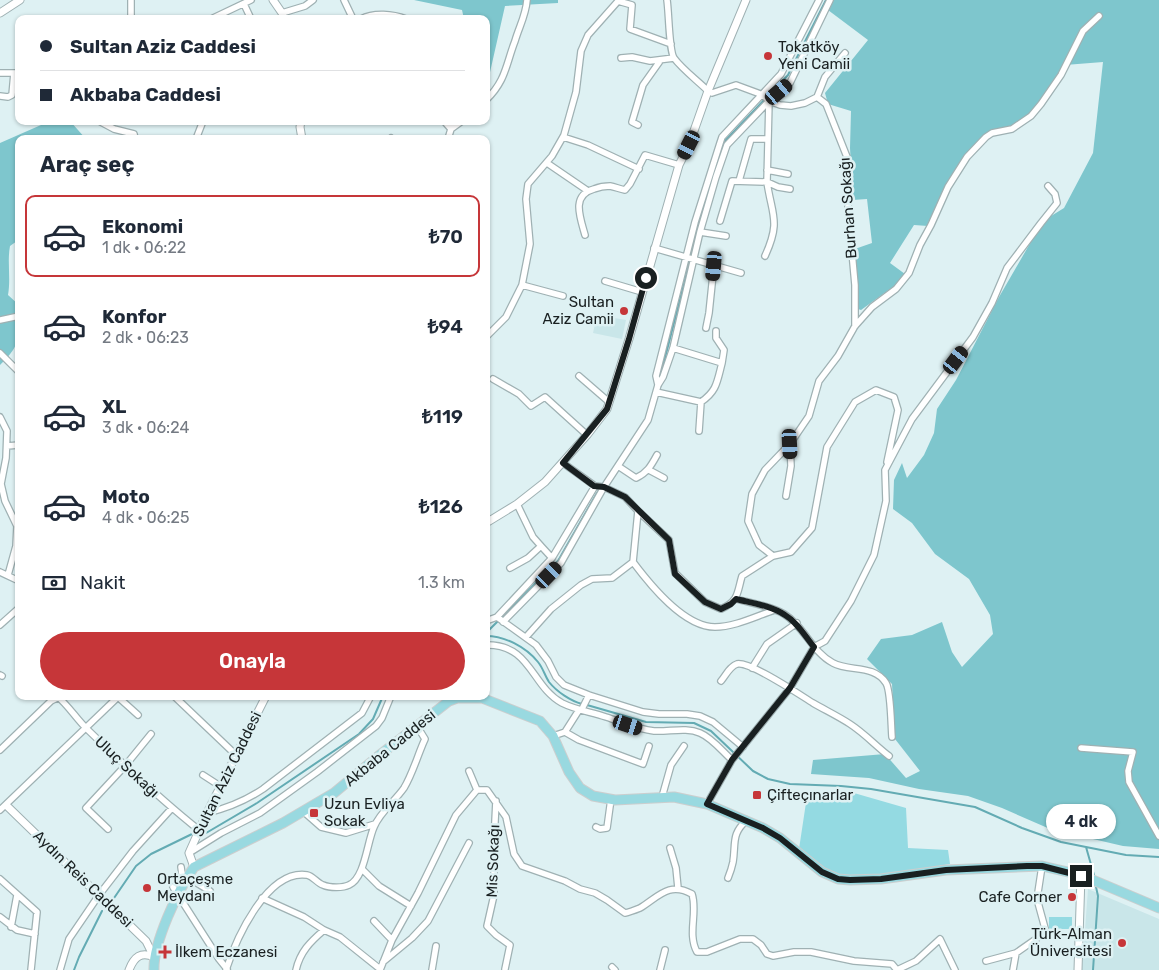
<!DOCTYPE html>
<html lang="tr">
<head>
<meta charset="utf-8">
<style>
	body { margin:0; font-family:Rubik,sans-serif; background:#f2f2f3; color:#1f2937; height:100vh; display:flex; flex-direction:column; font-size:19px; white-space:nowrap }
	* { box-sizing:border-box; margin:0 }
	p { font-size:16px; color:#747a83 }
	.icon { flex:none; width:28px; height:28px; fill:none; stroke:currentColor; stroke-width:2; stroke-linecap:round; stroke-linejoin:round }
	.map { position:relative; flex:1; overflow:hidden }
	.details { position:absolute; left:15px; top:135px; width:475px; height:565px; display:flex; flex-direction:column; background:#fff; border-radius:10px; box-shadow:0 1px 4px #0004 }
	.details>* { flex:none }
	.top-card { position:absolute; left:15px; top:15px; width:475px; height:110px; border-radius:10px; box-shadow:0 1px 4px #0004; display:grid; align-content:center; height:110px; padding:0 25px; background:#fff }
	.end { position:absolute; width:22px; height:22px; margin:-11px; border:6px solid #192021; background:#fff; box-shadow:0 0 0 2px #fff }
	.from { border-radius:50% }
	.bubble { position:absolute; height:35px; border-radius:18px; background:#fff; box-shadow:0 1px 4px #0004; font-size:16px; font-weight:600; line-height:35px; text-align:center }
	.car { position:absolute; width:15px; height:30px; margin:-15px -8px; border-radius:6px; box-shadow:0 0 4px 1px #0007; background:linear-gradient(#222 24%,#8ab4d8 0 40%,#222 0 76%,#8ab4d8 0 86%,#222 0) }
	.top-card b { display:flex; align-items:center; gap:18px; height:48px; font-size:19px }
	.top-card b+b { border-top:1px solid #e0e1e3 }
	.top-card i { width:12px; height:12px; background:#1f2937 }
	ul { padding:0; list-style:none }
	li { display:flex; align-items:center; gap:15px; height:82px; margin:0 10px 8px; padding:0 15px; border:2px solid transparent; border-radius:10px }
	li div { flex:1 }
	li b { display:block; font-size:19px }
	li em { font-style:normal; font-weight:600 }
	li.on { border-color:#c63639 }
	li>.icon { width:45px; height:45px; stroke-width:1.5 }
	h2 { padding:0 25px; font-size:22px; line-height:60px }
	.pay { display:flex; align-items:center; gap:12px; height:55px; padding:0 25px; font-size:19px }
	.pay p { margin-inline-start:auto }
	.button { display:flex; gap:10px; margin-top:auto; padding:10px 25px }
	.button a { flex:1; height:58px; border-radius:30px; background:#c63639; color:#fff; font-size:20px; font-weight:600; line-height:58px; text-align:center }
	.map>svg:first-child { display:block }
	.built { fill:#c9e6e9 }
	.green { fill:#94dae2 }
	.forest { fill:#7ec6cd }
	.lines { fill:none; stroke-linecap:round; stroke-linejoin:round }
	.stream { stroke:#63abb3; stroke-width:2 }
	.minor-casing { stroke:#9fb1b3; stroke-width:8 }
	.tertiary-casing { stroke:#9fb1b3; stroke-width:9 }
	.primary-casing { stroke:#cccece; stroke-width:11 }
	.minor { stroke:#fff; stroke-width:5.5 }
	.tertiary { stroke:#fff; stroke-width:7 }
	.primary { stroke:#99d9e0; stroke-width:9 }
	.route { stroke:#192021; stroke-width:6 }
	.poi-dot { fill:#c63639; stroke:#def1f3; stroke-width:2 }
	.labels { text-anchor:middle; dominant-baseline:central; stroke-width:5; stroke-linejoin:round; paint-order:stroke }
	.poi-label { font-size:15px; fill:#192021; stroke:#def1f3; text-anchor:start }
	.street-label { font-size:15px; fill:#192021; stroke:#def1f3 }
</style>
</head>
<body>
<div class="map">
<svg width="1159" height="970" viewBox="0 0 1159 970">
	<rect width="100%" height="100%" fill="#def1f3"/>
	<path class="built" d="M597,315L626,320L622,339L593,333Z
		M1088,889L1159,919V970H1082Z"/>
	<path class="green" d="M854,793L906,808L908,848L948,850L950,864C920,869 853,886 826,871C816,866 807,856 799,849L807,796Z
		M1049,917H1072V929H1049Z"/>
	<path class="forest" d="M414,0H558V3L505,6L488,81H486V19H464L462,10Z
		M833,0H1159V849L1123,846L1050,829L1002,808L968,796L919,789L869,778L811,774L813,760L885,754L906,778L920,771L895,739L892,684L867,659L881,639L912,635L942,622L952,652L962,667L993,634L990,615L969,579L935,554L912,523L893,509L894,480L902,463L907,478L924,455L934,433L937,409L956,380L999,297L1043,221L1064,208L1093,153L1103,62L1065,65L1028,120L979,143L953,178L928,226L914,225L890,263L905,274L897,284L861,310L855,308L852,250L872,243L867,199L853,200L850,148L851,111L828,104L825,93L868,40L828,10Z
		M58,121H70L86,139H19V208L16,223C20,229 18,235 17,241L10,246C7,262 11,278 8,295L19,305C19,335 23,343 0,365V143L41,125Z"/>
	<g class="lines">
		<path class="stream" d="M724,146L725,141L788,75L826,0
			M660,377L690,261
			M486,633L558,561L597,493
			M486,636C505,636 526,647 538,662C543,668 545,676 549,682C557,692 571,701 582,704
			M587,705L646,722L694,723L711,731L753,771L768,779L790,784L841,786L871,789L975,807L1022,828L1061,842L1126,855L1159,857
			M201,836L257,803L359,734L373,719L383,696
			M1086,847L1094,875
			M112,901L136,866L151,854L192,834
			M74,970L79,957L102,911
			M1093,970L1098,896L1096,887"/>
		<defs>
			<path id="minor" d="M344,0L353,19
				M667,0C669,13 669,51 674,58C682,69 698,81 708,91L712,93L736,85L763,95L769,101L780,105L791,106L805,103L817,97L825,77L845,53
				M618,1L632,5L630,29L671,44
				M244,4L251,19
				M282,13L305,6L313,0
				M131,19V0
				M211,19L251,0
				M361,19C374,12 393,14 406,19
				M621,58L632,57L650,61L674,58
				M0,73H19
				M0,96L8,97L12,95L14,73
				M817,97L826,104L847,157L849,189L848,208L855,285V326
				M486,100C506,81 506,64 515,41C519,27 526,15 527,0
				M99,121L114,129L134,134L135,139
				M444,121L451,129
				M638,125L632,122L643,85L660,61
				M563,137L588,145L639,169
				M391,138L392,139
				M196,139L203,121
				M448,139L451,129L462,121
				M547,163L588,191
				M767,170L788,174
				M739,181L751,139H768
				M720,221L732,181L767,182L778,187L790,189
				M700,232L726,236
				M585,235C580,217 571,195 594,189C599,187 605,186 610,186C615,187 620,189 625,190L630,184L645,155L679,165
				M654,248L741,273
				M765,256C781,221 772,216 767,182L769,101
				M605,281L642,292
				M522,285L563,296
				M0,320L19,316
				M706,328L709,313L714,265
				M716,331V338L724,350L722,363
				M486,337L506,317L522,285L530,244L526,199L528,184L552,156L564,135L576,92L581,51L588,35L619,0
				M0,353L19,372
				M579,376L609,402
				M493,379L519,394L531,406L545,397L587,435
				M658,385L656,376L695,222L720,143L722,137L781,74L819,0
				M656,392L701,402C717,391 717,382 722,363L673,348
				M0,417L7,431L6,458L1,484L5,501L17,526L16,546L8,575
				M699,431L701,402
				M7,446L19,445
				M618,466L636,478C647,473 651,466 657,455
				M649,470L664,478
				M786,496L791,466L790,444
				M638,511L669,540L675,573L705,602L721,609C739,601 737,593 742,576L773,556L791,552L812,528L827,447L855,402L876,390L894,397L898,410L887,462
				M541,546L552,558
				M773,556L759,545L748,521L752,494L765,470L790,444L809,416L819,381L838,356L855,326L872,307L896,289L909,273L920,245L931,225L948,187L967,157L986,137L992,133L1012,129L1031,116L1041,104L1061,75L1083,31L1099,16
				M633,562C651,586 684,627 715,627C735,627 756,616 775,610
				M510,568L528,558L541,546L533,537L517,504
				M0,572L19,581
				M736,599C751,603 771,606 784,614C804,626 812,652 833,663C849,672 874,664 886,683C891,691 891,725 892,737
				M497,617L536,645L548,661L556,677L564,685L589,695L643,712L659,714H687L700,716L713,722L743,747
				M486,621L497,617L552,558L595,486
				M503,622L561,563L604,487L648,420L658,385L663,377L673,348L700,232L716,177L727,145L769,101L790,83L830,0
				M0,625L19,608
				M526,637L551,609L581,585L592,579L612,578L633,562L638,511L625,497L604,487L595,486L563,463
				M486,645C531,644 531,686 562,703C576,710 591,712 606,717C622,722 637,729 654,731C669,732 686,727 700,733C712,738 722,751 732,760
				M752,668L767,644L797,623
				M0,675L2,676
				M721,681C726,675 730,666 737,664C750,661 800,695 813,703C825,710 838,716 850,724C864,733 876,746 889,756
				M57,696C69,706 77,720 88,730C124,765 160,799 199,830
				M174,696L236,755
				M354,696H355
				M118,697L138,715
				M565,732L579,740L643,764L649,746
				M553,736L565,732L579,710L582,709L589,695
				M1081,748L1133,752L1128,771L1129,782L1159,836
				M0,750L51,701L61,696
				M469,771L477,790
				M203,775L220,786
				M662,797L671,765L684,746
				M496,801L494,841V895L487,926L496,935L510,945L505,969
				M707,804L732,760L790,688L814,647L825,641L851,601L874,555L886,501L885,470L912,419L973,337L992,303L1007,268L1041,223L1057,203L1055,194L1048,186
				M0,810L119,696
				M304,812L321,827L346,833L375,824
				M207,813C228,808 245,801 263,789L362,713L371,696
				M596,827L600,829L607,828L611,799
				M108,829L86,808L125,766L151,734
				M670,848L676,868L678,888
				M189,853L221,833L260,813L317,772L376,726L382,718L391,696
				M181,867L182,874L210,891
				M362,869L379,886L411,906
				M728,878C730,873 732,867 733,862C736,843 731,834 747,820
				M0,879L37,912L31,970
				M173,887L219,959L227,969
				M262,898L304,917L324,930L340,937L380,969
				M0,917L17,930L35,934
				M374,921L392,940
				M11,927L17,895
				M986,961L1016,953L1046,932L1037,899L1042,866
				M383,962L412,938L428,921L469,843
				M612,967L615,970
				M60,970L69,939L99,895L133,851L172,808
				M226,970C236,939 267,869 307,875C313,876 317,883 323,885C330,888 343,888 349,885C365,878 367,842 374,827C380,812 395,801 404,788C413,773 418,754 425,739L417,726
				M296,970C300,952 310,942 324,930
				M380,970L392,940L418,893L456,815L477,790H487L506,817L514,854L522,866L565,881L580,889L595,893L607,900L625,913C630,912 635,910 640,908C658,897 669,881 692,894C698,912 687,934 697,952H707L740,939H753L761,945L767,954L773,956L794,952H811L854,961L892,964L897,970
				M432,970L436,946
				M660,970L665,950
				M897,970L916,961L940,939L955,970
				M1013,970L1016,953"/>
			<path id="tertiary" d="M273,0L282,13L284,19
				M0,13L20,0
				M301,121L300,127L302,139
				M486,523L517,504L545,482L587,435L607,409L629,339L679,165L689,145L708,91L746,0
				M7,806L146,941L154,957
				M194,867L189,853L206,815L266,696
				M129,970C134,957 141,951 154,957
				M1078,970L1081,875"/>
			<path id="primary" d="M154,970C153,943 178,890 194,867L283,823L334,793L381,754L449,701L457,698H482L540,721L553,736L569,772L580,788L593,796L615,800L674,797L707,804L763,828L780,838L822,872L838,879L850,880L881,879L946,870L1042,866L1081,875L1159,908"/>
		</defs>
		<use href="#minor" class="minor-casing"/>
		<use href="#tertiary" class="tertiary-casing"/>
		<use href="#primary" class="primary-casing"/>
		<use href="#minor" class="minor"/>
		<use href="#tertiary" class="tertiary"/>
		<use href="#primary" class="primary"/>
	</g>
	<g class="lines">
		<path class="route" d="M646,278L629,339L607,409L563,463L594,486L604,487L625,497L669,540L675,574L705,602L721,609L731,604L736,599C752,603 772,606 785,615C797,622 805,636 814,647L790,688L732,760L707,804L763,828L780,838L822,872L838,879L850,880L881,879L946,870L1027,866H1042L1081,876"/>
	</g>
	<g class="poi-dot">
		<circle cx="768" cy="56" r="5"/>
		<circle cx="624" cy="311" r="5"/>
		<rect x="752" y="790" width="10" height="10" rx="2.5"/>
		<rect x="309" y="808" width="10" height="10" rx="2.5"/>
		<circle cx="147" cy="888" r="5"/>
		<circle cx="1072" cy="897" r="5"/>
		<circle cx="1122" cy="943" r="5"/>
		<path d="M162.5 944.5h5v5h5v5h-5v5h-5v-5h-5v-5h5z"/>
	</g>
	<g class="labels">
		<g class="poi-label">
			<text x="778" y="47">Tokatköy<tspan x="778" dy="17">Yeni Camii</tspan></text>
			<text x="614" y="302" text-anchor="end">Sultan<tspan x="614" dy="17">Aziz Camii</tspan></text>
			<text x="767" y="795">Çifteçınarlar</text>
			<text x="324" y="804">Uzun Evliya<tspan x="324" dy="17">Sokak</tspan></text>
			<text x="157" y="879">Ortaçeşme<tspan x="157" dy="17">Meydanı</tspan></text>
			<text x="1062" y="897" text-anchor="end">Cafe Corner</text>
			<text x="1112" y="934" text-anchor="end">Türk-Alman<tspan x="1112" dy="17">Üniversitesi</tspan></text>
			<text x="175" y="952">İlkem Eczanesi</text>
		</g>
		<g class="street-label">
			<text transform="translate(848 208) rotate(-94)">Burhan Sokağı</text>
			<text transform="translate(390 748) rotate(-39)">Akbaba Caddesi</text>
			<text transform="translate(127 767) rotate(43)">Uluç Sokağı</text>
			<text transform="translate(227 774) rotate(-64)">Sultan Aziz Caddesi</text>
			<text transform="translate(493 861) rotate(-88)">Mis Sokağı</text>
			<text transform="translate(83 879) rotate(44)">Aydın Reis Caddesi</text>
		</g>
	</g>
</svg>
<i class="end from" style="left:646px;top:278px"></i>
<i class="end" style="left:1081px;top:876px"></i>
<div class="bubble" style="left:1046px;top:804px;width:70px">4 dk</div>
<i class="car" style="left:779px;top:92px;rotate:50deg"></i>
<i class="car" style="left:689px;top:145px;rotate:207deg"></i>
<i class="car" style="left:714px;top:266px;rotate:185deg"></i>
<i class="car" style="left:956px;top:360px;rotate:37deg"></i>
<i class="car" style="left:790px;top:444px;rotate:177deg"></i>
<i class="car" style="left:549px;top:575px;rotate:44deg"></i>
<i class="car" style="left:628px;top:725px;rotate:108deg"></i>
<div class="top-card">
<b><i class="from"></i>Sultan Aziz Caddesi</b>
<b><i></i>Akbaba Caddesi</b>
</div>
<section class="details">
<h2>Araç seç</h2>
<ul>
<li class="on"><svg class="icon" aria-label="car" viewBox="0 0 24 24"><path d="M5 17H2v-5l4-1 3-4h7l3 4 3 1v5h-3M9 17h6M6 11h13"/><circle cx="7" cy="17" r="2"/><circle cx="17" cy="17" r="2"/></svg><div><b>Ekonomi</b><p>1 dk · 06:22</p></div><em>₺70</em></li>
<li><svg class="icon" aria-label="car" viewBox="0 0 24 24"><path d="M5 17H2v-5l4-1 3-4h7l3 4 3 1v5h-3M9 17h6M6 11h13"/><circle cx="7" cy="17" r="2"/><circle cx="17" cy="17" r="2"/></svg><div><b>Konfor</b><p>2 dk · 06:23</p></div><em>₺94</em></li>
<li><svg class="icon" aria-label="car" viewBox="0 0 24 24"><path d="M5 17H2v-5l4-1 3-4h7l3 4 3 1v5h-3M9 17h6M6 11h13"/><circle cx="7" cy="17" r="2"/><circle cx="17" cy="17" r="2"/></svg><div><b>XL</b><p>3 dk · 06:24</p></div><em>₺119</em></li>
<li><svg class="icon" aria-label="car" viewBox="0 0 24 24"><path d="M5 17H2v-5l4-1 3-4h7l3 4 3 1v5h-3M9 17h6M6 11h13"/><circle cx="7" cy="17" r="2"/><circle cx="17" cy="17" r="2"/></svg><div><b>Moto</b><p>4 dk · 06:25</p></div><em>₺126</em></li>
</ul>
<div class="pay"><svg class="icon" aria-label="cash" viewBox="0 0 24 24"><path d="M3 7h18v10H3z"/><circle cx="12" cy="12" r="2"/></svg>Nakit<p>1.3 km</p></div>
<div class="button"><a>Onayla</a></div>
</section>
</div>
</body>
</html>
